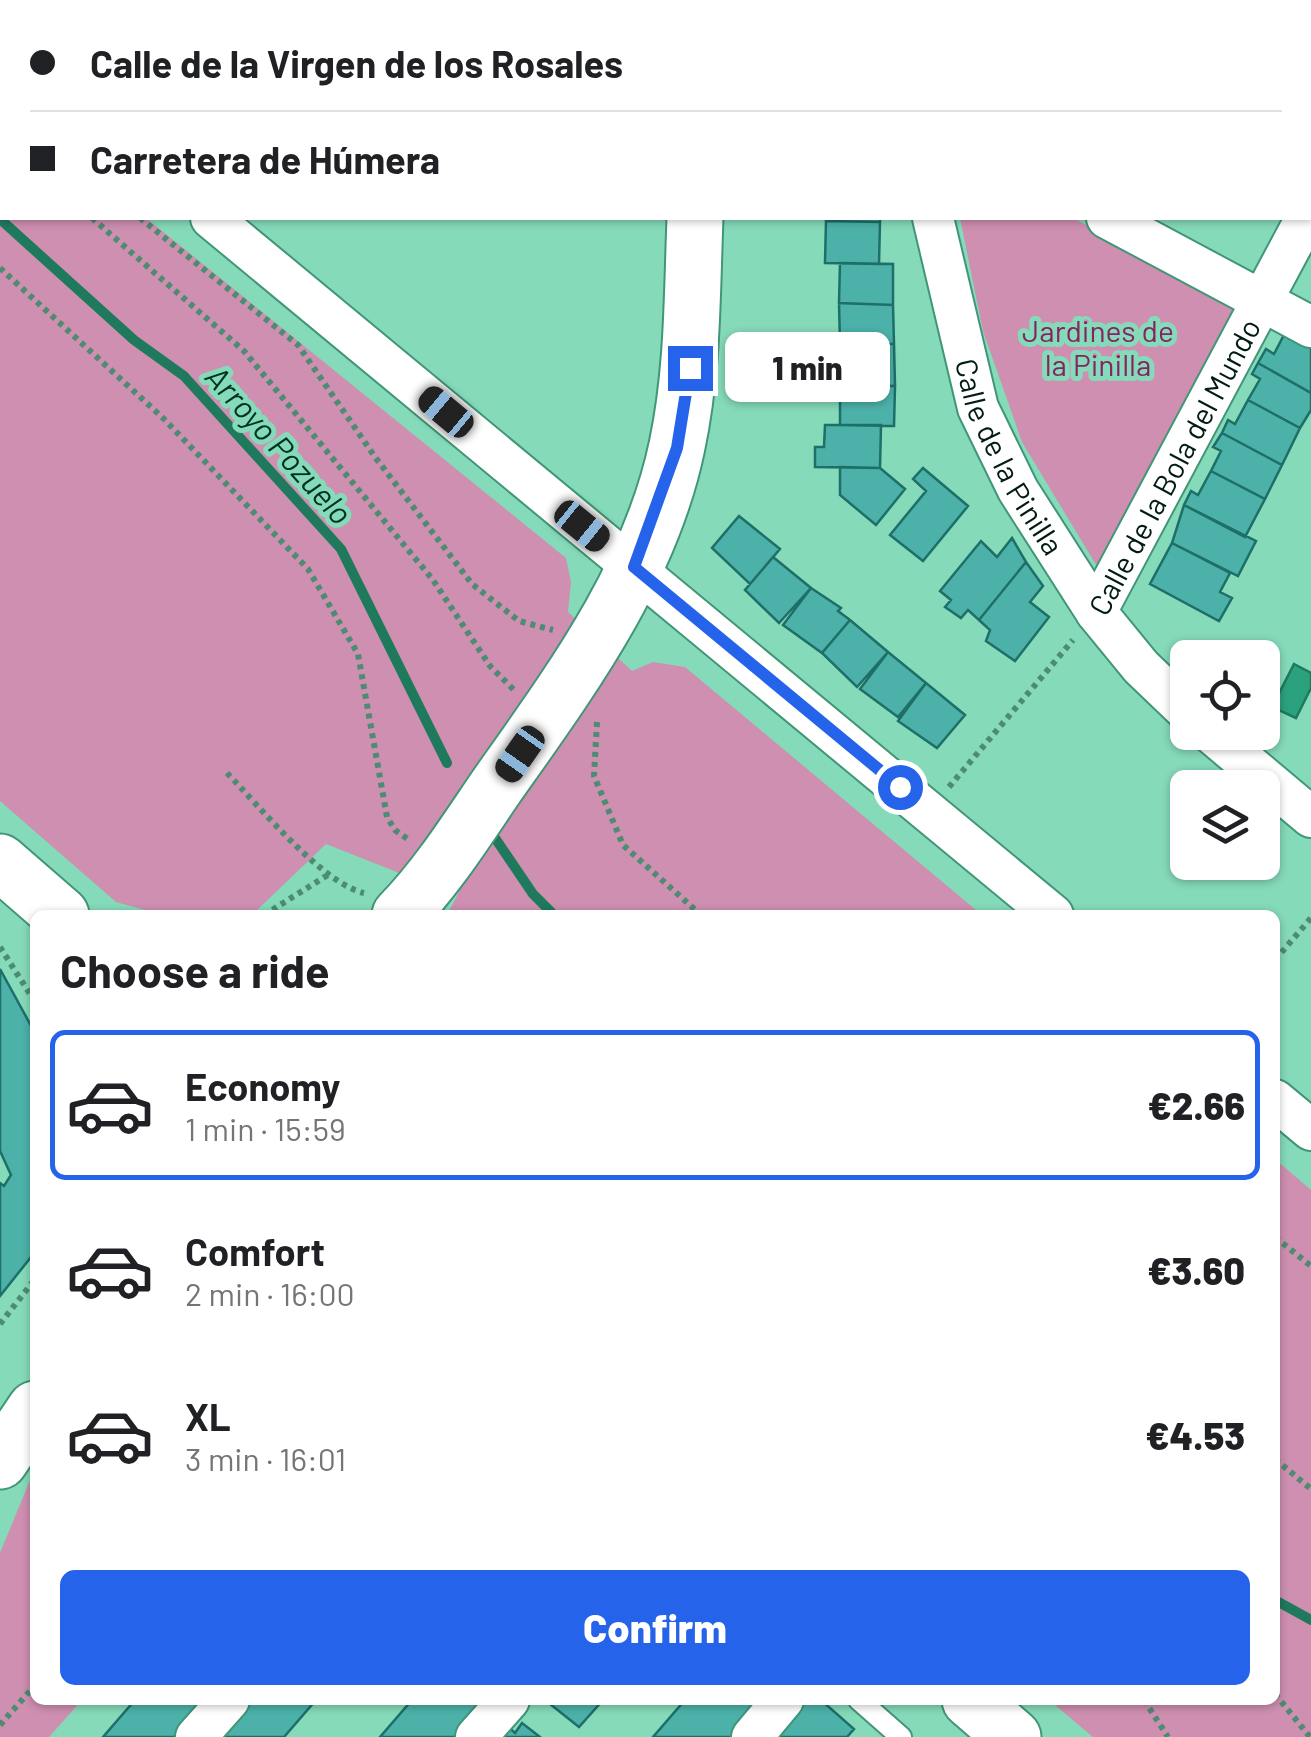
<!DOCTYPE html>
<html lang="en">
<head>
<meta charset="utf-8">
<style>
	body { margin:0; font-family:Barlow,sans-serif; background:#f6f6f6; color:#202124; height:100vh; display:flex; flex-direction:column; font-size:38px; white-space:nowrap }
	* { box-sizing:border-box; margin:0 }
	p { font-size:32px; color:#757577 }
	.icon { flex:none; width:55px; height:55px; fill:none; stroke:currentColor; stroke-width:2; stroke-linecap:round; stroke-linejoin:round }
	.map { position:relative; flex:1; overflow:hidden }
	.drawer { position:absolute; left:30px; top:910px; width:1250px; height:795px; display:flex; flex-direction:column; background:#fff; border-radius:15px; box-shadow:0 2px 8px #0004 }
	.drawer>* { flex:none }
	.guide { position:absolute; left:0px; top:0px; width:1312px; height:220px; box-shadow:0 2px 8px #0004; display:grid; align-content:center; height:220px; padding:0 30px; background:#fff }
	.controls { position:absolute; left:1170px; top:640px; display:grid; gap:20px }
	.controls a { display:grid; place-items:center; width:110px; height:110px; border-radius:15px; background:#fff; box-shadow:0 2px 8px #0004; font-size:50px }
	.end { position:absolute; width:45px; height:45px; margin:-22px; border:12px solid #2563eb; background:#fff; box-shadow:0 0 0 5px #fff }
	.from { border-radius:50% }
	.bubble { position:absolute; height:70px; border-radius:15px; background:#fff; box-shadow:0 2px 8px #0004; font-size:32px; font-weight:800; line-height:70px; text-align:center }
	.car { position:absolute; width:30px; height:60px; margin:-30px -15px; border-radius:12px; box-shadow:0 0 8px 2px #0007; background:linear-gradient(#222 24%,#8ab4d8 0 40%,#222 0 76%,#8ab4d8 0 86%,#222 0) }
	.guide b { display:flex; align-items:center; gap:35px; height:95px; font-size:38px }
	.guide b+b { border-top:2px solid #e0e0e0 }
	.guide i { width:25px; height:25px; background:#202124 }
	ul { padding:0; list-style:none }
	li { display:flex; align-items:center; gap:30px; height:150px; margin:0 20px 15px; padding:0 10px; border:5px solid transparent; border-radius:15px }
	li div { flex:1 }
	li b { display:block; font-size:38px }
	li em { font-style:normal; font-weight:800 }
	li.current { border-color:#2563eb }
	li>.icon { width:90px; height:90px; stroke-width:1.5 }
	h2 { padding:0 30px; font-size:45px; line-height:120px }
	.primary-button { display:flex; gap:20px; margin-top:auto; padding:20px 30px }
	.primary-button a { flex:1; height:115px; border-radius:15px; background:#2563eb; color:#fff; font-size:40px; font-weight:800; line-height:115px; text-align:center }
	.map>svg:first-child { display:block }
	.green { fill:#ce8fb0 }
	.water { fill:#2ba27d; stroke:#1f7a5d; stroke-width:2.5 }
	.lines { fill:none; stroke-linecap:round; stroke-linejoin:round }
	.stream { stroke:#1f7a5d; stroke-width:10 }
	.building { fill:#4cb2a9; stroke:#1d6f68; stroke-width:2.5 }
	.lane-casing { stroke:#409677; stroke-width:24 }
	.street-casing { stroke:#409677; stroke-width:44 }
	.secondary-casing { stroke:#409677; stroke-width:59 }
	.path { stroke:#4e8b73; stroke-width:6; stroke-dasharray:5 5; stroke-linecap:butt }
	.lane { stroke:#fff; stroke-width:20 }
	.street { stroke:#fff; stroke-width:40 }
	.secondary { stroke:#fff; stroke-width:55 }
	.route { stroke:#2563eb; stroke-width:12 }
	.labels { text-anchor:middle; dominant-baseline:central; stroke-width:10; stroke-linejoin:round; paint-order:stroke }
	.park-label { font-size:30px; fill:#862360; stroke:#85dab9 }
	.street-label { font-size:30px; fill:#021c12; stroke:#85dab9 }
	.water-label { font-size:32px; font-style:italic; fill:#003223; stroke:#85dab9 }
</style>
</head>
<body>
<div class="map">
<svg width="1311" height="1737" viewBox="0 0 1311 1737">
	<rect width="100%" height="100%" fill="#85dab9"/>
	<path class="green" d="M0,99L2,218H146L566,558L571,582L568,612L632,671L653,662L685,667L982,915H447L459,892L452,875L407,876L326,844L252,915H163L116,902L0,801Z
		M960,218H1073L1238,306L1098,568L1022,442L983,331Z
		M1275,1159L1311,1190V1737H1093L1049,1700H1275Z
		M35,1468V1700H82L49,1737H0V1553Z"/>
	<path class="water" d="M1294,664L1311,673V688L1296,718L1272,707Z"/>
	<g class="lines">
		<path class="stream" d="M0,219L134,340L184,376L341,549L447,763
			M493,835L533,894L554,915
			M1275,1600L1311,1620"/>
	</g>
	<path class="building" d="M826,0H879V2H826Z
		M1229,0H1311V44L1310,2Z
		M826,218H880V222L826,221Z
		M826,221L880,222L879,264L825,263Z
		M840,263L893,264V305L839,303Z
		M839,303L893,305L894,344H840Z
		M1286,331L1311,345V393L1258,363L1266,349L1274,354Z
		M840,344H894L895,386L840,385Z
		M1258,363L1311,393V410L1300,428L1248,400L1260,379L1252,374Z
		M840,385L895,386L894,426L840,425Z
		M1248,400L1300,428L1282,465L1222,433L1228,420L1235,424Z
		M825,425H881L880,468L815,467V447H824Z
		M1222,433L1282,465L1265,499L1211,471L1221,451L1213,447Z
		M840,467L880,468L905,489L876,525L840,495Z
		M923,468L968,506L923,561L890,535L926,491L913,479Z
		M1211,471L1265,499L1245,537L1184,505L1191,491L1198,495Z
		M1184,505L1256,541L1238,576L1172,543Z
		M739,516L780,549L750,584L712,548Z
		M1012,538L1026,562L979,620L968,610L961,618L945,607L951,600L940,591L981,541L997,557Z
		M1172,543L1230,573L1220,592L1232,598L1219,621L1150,584Z
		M773,557L811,588L779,623L745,590Z
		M1026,562L1043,586L1030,602L1049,617L1015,661L986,641L990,630L979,620Z
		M811,588L841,608L838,611L850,620L822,653L783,625Z
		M850,620L888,652L857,687L822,653Z
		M888,652L926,683L898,717L860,689Z
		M926,683L965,715L937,748L898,721Z
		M0,969L35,1033V1252L0,1296V1183L4,1186L11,1175L0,1151Z
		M135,1700H206L174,1737H103Z
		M245,1700H316L284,1737H212Z
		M412,1700H474L481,1707L455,1737H380Z
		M545,1700H603L579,1727Z
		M685,1700H764L732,1737H653Z
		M800,1700H821L854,1729L847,1737H769Z
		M504,1723L515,1733L522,1723L540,1737H491Z"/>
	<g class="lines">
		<defs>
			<path id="lane" d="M859,1700L901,1737"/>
			<g id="street">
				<path d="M127,2L129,0"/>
				<path d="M943,2V0"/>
				<path d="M0,42L2,44"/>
				<path d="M211,218L1053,915"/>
				<path id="s1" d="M933,218L978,408L1018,490L1096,612L1141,667L1188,712"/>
				<path d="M1107,218L1311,327"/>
				<path id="s2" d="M1096,612L1306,218"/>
				<path d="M1210,732L1311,817"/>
				<path d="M1275,1100L1311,1130"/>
				<path d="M196,1737L229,1700"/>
				<path d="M476,1737L509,1700"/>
				<path d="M752,1737L783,1700"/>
			</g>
			<path id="secondary" d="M691,0V2
				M0,862L61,915
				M400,915C437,877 466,831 496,787C570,682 650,575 677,446C693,371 692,294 695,218
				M0,1461L35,1409
				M970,1700L1013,1737"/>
		</defs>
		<use href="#lane" class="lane-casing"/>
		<use href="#street" class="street-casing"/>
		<use href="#secondary" class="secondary-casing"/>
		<path class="path" d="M0,109L2,111
			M0,156L2,158
			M92,218L244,351L433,580L490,666L515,691
			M140,218L298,345L375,457L472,584L519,621L553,630
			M0,268L163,418L308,569L358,654L387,817L395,830L409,840
			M597,722L594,776L623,845L701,915
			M227,773C259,806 323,884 364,893
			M949,787L1073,640
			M264,915L331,873
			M0,947L35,1002
			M1275,960L1311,918
			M30,1023L35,1021
			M1275,1237L1311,1266
			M0,1324L35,1279
			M1275,1459L1311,1489
			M1275,1694L1310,1737
			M1144,1700L1168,1737
			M0,1725L35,1685"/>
		<use href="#lane" class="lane"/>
		<use href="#street" class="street"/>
		<use href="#secondary" class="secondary"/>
	</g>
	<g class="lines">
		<path class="route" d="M690,368L677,448L634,567L900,787"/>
	</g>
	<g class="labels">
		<g class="park-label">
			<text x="1098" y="330">Jardines de<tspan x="1098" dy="34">la Pinilla</tspan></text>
		</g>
		<g class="street-label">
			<text stroke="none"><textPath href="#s1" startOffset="252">Calle de la Pinilla</textPath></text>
			<text stroke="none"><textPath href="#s2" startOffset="165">Calle de la Bola del Mundo</textPath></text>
		</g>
		<g class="water-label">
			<text transform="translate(280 444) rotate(48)">Arroyo Pozuelo</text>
		</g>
	</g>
</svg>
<div class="controls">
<a><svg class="icon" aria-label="locate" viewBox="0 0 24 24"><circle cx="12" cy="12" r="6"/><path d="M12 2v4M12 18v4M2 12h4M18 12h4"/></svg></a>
<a><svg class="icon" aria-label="layers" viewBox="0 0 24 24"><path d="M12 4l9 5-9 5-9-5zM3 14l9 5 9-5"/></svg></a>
</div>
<i class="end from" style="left:900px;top:787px"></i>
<i class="end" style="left:690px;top:368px"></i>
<div class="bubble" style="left:725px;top:332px;width:165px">1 min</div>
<i class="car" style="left:446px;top:412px;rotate:310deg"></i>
<i class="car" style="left:582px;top:526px;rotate:129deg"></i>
<i class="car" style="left:520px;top:754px;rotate:215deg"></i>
<div class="guide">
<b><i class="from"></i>Calle de la Virgen de los Rosales</b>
<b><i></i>Carretera de Húmera</b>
</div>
<section class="drawer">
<h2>Choose a ride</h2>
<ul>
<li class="current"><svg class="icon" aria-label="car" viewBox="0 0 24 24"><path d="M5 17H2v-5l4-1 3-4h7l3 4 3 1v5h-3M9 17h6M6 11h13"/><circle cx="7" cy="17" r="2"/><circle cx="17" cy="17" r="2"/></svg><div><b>Economy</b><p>1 min · 15:59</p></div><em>€2.66</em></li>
<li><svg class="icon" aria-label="car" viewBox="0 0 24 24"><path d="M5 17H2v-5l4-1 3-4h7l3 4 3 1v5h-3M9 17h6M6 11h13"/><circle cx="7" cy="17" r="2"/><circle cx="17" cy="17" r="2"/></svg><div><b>Comfort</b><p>2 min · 16:00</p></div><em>€3.60</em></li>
<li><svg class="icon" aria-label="car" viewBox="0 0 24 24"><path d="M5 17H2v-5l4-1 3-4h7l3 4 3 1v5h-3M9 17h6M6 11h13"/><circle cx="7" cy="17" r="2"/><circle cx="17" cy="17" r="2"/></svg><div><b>XL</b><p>3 min · 16:01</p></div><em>€4.53</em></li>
</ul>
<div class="primary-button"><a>Confirm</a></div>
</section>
</div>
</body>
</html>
